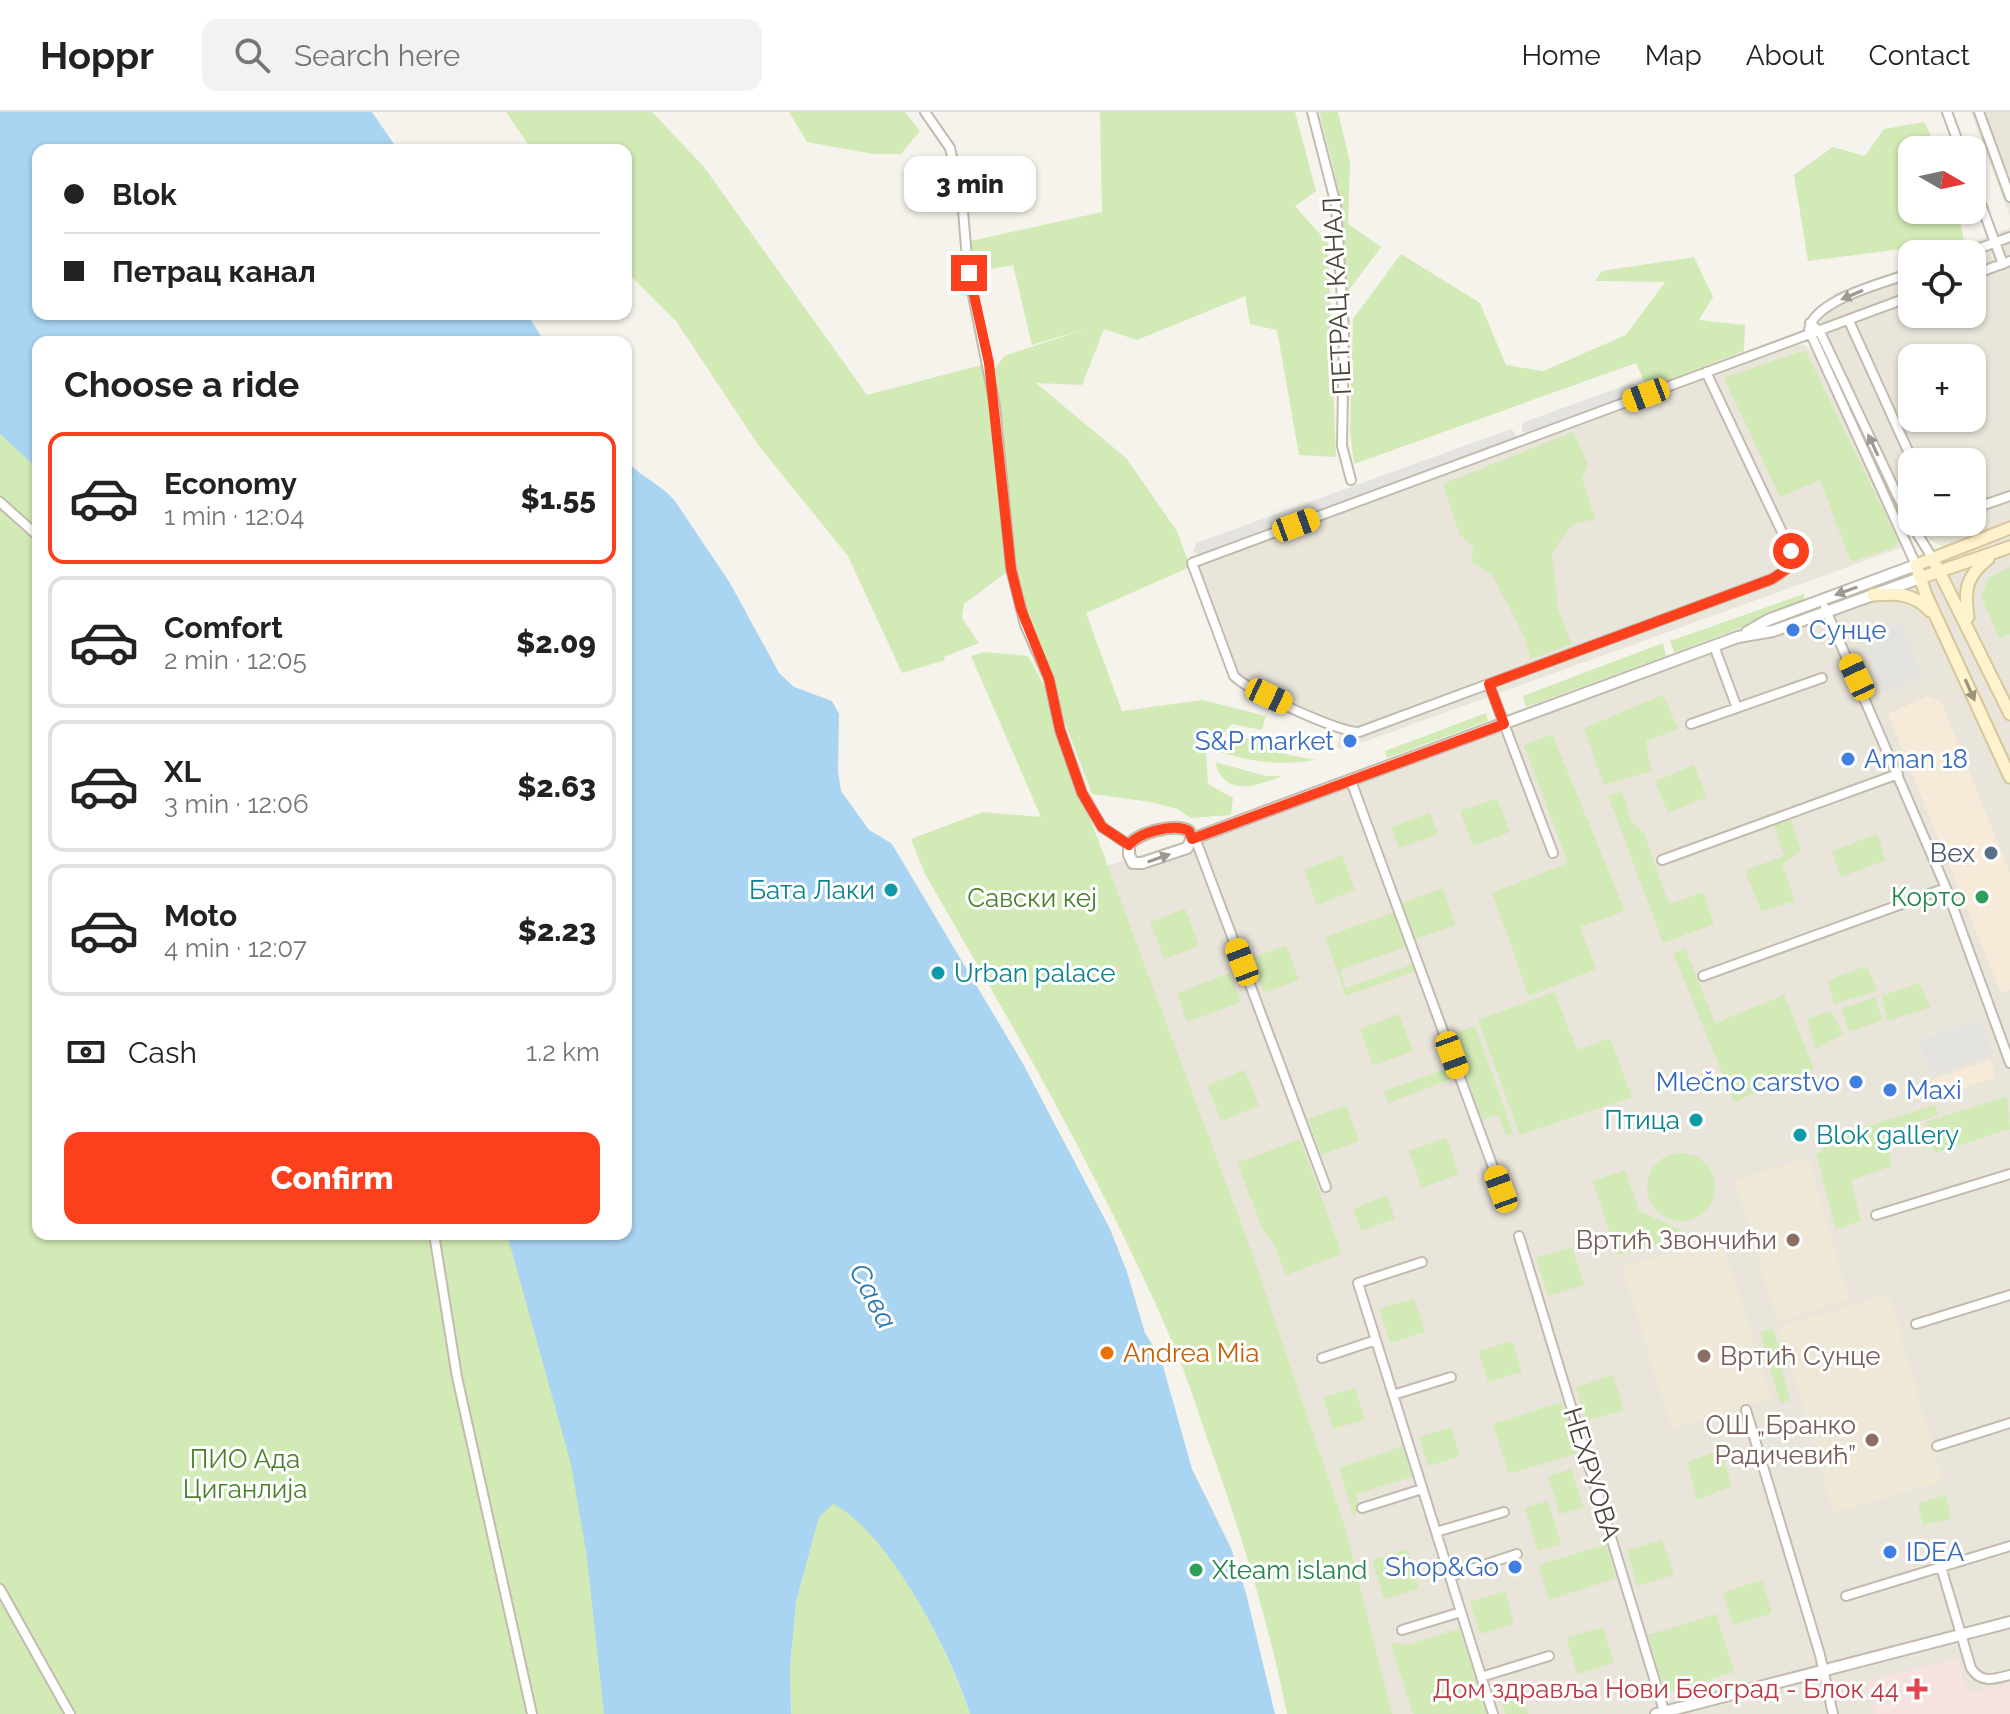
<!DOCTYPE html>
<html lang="en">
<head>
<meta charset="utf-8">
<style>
	body { margin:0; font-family:Raleway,sans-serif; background:#f2f2f2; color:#222; height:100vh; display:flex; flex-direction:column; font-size:30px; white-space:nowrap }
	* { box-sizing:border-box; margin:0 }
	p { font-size:26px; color:#767676 }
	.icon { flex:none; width:44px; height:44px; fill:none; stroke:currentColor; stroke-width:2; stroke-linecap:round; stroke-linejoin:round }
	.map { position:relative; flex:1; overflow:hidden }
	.side { position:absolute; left:32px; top:224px; width:600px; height:904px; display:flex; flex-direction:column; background:#fff; border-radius:16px; box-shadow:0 2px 6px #0004 }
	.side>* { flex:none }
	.top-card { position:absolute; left:32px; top:32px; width:600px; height:176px; border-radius:16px; box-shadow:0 2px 6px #0004; display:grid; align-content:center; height:176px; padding:0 32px; background:#fff }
	.needle { width:52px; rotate:99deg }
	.controls { position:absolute; left:1898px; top:24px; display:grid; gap:16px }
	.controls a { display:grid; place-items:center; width:88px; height:88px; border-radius:16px; background:#fff; box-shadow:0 2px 6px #0004; font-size:40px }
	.end { position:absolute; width:36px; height:36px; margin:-18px; border:10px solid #fc3f1d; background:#fff; box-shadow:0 0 0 4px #fff }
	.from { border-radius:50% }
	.bubble { position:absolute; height:56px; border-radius:16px; background:#fff; box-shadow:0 2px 6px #0004; font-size:26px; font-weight:800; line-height:56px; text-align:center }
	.car { position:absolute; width:24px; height:48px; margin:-24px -12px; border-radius:10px; box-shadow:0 0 6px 2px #0007; background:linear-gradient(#f5c518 24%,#345 0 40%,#f5c518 0 76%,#345 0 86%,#f5c518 0) }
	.top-card b { display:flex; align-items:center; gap:28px; height:76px; font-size:30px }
	.top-card b+b { border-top:2px solid #e0e0e0 }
	.top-card i { width:20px; height:20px; background:#222 }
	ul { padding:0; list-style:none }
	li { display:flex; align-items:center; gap:24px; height:132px; margin:0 16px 12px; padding:0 16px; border:4px solid #e0e0e0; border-radius:16px }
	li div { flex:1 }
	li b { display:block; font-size:30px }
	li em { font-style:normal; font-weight:800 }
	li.active { border-color:#fc3f1d }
	li>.icon { width:72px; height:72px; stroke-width:1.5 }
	h2 { padding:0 32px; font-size:36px; line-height:96px }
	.pay { display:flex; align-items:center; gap:20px; height:88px; padding:0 32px; font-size:30px }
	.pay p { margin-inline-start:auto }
	.action { display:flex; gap:16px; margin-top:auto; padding:16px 32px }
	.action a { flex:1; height:92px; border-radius:16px; background:#fc3f1d; color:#fff; font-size:32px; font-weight:800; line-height:92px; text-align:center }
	header { display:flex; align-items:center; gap:48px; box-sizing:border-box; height:112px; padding:0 40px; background:#fff; border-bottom:2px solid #e0e0e0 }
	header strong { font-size:38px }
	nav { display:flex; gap:44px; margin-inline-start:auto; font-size:28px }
	.search { width:560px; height:72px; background:#f2f2f2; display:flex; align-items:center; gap:20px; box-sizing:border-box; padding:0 28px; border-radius:16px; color:#767676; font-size:30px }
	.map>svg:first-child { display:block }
	.residential { fill:#eae5da; fill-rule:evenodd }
	.commercial { fill:#f7ead8 }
	.education { fill:#efe8d6 }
	.medical { fill:#f6e3e0 }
	.green { fill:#d2eab5 }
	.parking { fill:#e5e3e0 }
	.water { fill:#a9d4f2 }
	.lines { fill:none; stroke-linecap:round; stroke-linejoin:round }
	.minor-casing { stroke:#c2bbae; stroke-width:12 }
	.tertiary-casing { stroke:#c2bbae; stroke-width:14 }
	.secondary-casing { stroke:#d6c79b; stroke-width:15 }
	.minor { stroke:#fff; stroke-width:8 }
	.tertiary { stroke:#fff; stroke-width:10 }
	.secondary { stroke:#fff3cd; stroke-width:11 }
	.oneway { fill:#9c9892 }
	.oneway2 { fill:#9c937c }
	.route { stroke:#fc3f1d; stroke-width:10 }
	.shop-dot { fill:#3f7fe0; stroke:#fff; stroke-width:3 }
	.service-dot { fill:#5c6f8a; stroke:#fff; stroke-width:3 }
	.culture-dot { fill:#0f9aa8; stroke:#fff; stroke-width:3 }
	.leisure-dot { fill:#2e9e5b; stroke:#fff; stroke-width:3 }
	.education-dot { fill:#8d6e63; stroke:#fff; stroke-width:3 }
	.food-dot { fill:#e8710a; stroke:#fff; stroke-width:3 }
	.health-dot { fill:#e0444e; stroke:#fff; stroke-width:3 }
	.labels { text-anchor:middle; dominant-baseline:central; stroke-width:6; stroke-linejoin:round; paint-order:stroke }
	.street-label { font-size:26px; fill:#4b4439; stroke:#fff }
	.shop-label { font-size:26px; fill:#366cbe; stroke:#fff; text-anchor:start }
	.service-label { font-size:26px; fill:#4e5e75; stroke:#fff; text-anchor:end }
	.culture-label { font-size:26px; fill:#0d838f; stroke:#fff; text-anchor:end }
	.leisure-label { font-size:26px; fill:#27864d; stroke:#fff; text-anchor:end }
	.park-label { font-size:26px; fill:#4a7f2a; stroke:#fff }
	.education-label { font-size:26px; fill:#785e54; stroke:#fff; text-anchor:end }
	.food-label { font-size:26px; fill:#c56008; stroke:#fff; text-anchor:start }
	.health-label { font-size:26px; fill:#be3a42; stroke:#fff; text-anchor:end }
	.water-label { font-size:28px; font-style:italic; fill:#2e7ab2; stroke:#fff }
</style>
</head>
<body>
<header>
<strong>Hoppr</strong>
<div class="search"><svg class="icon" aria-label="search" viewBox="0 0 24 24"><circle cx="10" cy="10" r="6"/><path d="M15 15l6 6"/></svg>Search here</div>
<nav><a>Home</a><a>Map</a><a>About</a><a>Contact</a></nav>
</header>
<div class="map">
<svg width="2010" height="1602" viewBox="0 0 2010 1602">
	<rect width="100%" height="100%" fill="#f6f3ec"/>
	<path class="residential" d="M1971,0H2010V105Z
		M2010,116V412L1950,435L1939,433L1927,426L1916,410H1972V350H1912V402L1814,198L1833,188V182L1912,153V202H1972V142H1941ZM1912,246H1972V306H1912Z
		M1794,232L1805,233L1812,239L1903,435L1344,637L1337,635L1342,613L1240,564L1196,454Z
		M2010,419V1508L1743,1581L2010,1515V1602H1365L1049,772L1192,727L1738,525Z"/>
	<path class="commercial" d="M1928,584L1941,589L2010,761V878L2001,881L1888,602Z
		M1990,948L1996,965L1936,985L1931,968Z"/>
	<path class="education" d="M1808,1046L1850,1188L1777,1210L1735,1068Z
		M1722,1126L1771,1286L1672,1317L1622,1155Z
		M1889,1182L1943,1369L1834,1401L1779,1214Z"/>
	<path class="medical" d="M1957,1546L1967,1582L2010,1571V1602H1875L1866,1569Z"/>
	<path class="green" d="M506,0H652L704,55L867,283L989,251L1011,457L964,492L962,506L979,531L944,545L945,548L902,561L848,444L759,334L676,209L626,159V38H532Z
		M789,0H905L920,19L901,42H873L807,30Z
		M1100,0H1295L1316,79L1295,94L1328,131L1336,345L1299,343L1277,218L1250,212L1245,184L1137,228L1104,217L1082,273L1036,271L1126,346L1177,419L1190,455L1086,501L1122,599L1203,588L1266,604L1262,618L1232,612L1206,639L1208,672L1233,686L1231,703L1191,706L1177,697L1151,690L1092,682L1016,481L995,257L1004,244L1095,214L1032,233L1013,153L969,161L966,130L1102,100Z
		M1319,0H1338L1350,50L1348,112L1381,135L1347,181L1335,63Z
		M1924,10L1938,38H1912V98H1958L1964,129L1808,149L1794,63L1833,35L1865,44L1884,17Z
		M1401,142L1480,191L1506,253L1543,259L1626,223L1665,170L1595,169L1602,159L1694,145L1713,185L1699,208L1745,213L1744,239L1647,276L1636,251L1354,352L1350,319L1353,207Z
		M0,238L38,279V1122H564L651,1602H0Z
		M1805,238L1898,428L1895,435L1851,450L1820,368L1780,385L1724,266Z
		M1573,320L1588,352L1582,366L1595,407L1572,413L1552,441L1558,498L1572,532L1531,547L1524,524L1492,463L1471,450L1474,435L1460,423L1443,372Z
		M2010,455V522L1999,526L1981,484L1989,466Z
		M1804,482V492L1674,541L1670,529Z
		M1663,531L1666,544L1526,595L1523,584Z
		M985,540L1028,544L1044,573L1068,656L1091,709L1252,1141L1346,1419L1392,1602H1287C1268,1506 1239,1415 1206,1323C1195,1291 1185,1258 1171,1227C1101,1065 1013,914 925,762L911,727L983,700L1041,705L971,544Z
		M1663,583L1678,617L1646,629L1651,659L1604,673L1584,616Z
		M1486,601L1488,609L1387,646L1385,639Z
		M1552,622L1625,799L1580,815L1596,857L1529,884L1492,781L1568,751L1524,633Z
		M1244,625L1284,642L1315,648C1279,654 1249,650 1215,638L1229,627Z
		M1215,650L1266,664H1282C1255,675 1225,685 1215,650Z
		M1694,653L1707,685L1668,701L1655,669Z
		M1622,680L1632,711L1644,721L1669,792L1703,780L1714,812L1663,831L1608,683Z
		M1497,686L1510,720L1473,734L1460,699Z
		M1430,701L1438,722L1399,736L1391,715Z
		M1791,708L1801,738L1782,753L1795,789L1761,799L1745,758L1784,744L1774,713Z
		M1877,722L1886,748L1841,765L1832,739Z
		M1342,743L1355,778L1317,793L1304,758Z
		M1442,776L1456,813L1416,827L1402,791Z
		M1185,797L1199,834L1164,847L1150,810Z
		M1394,800L1406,835L1340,858L1346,876L1413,852L1416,859L1346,884L1325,825Z
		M1286,833L1299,868L1264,881L1251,846Z
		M1685,836L1715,911L1784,883L1814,957L1734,990L1673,841Z
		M1866,854L1878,879L1834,892L1828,868Z
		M1230,861L1241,890L1187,910L1177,881Z
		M1919,871L1931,895L1887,909L1882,884Z
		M1554,880L1577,938L1610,926L1632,985L1520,1023L1478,908Z
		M1875,885L1883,908L1849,920L1841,897Z
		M1831,899L1843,922L1816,937L1807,907Z
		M1399,902L1413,939L1373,954L1360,917Z
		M1475,914L1513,1021L1506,1023L1498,1003L1482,1008L1452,922Z
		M1448,956L1452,967L1388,991L1384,979Z
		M1245,958L1259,994L1221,1009L1207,973Z
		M2007,984L2010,1017L1935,1041L1925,1010Z
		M1346,993L1359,1029L1321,1043L1308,1007Z
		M1935,993L1938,1003L1896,1017L1884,1024L1892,1054L1851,1068L1861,1109L1836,1118L1816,1042L1823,1040L1821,1029Z
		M1446,1025L1459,1062L1422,1076L1408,1039Z
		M1300,1027L1342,1142L1286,1163L1274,1132L1263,1118L1237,1051Z
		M1647 1075a34 34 0 1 1 68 0a34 34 0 1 1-68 0Z
		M1625,1058L1639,1099L1691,1123L1617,1143L1593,1069Z
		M1387,1083L1395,1107L1361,1119L1353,1097Z
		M1572,1135L1584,1173L1548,1184L1536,1146Z
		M1414,1186L1425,1220L1390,1231L1379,1197Z
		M1773,1217L1781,1241L1778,1244L1790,1288L1780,1291L1760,1220Z
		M1512,1229L1522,1260L1488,1270L1478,1239Z
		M1613,1263L1624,1298L1586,1309L1576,1275Z
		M1355,1276L1365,1308L1333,1317L1323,1285Z
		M1562,1290L1578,1341L1509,1362L1493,1312Z
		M1451,1315L1460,1344L1428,1354L1419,1325Z
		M1403,1334L1412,1365L1356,1382L1359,1394L1354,1406L1339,1356Z
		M1721,1338L1732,1374L1697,1388L1687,1350Z
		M1571,1357L1583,1395L1560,1402L1548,1364Z
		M1946,1383L1951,1407L1923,1413L1918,1391Z
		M1548,1389L1561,1432L1538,1439L1525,1396Z
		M833,1391C889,1420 952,1543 970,1602H791L790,1556L796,1490L819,1405Z
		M1662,1428L1674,1463L1637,1474L1627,1438Z
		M1606,1432L1616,1466L1549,1488L1538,1453Z
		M1407,1437L1419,1477L1384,1487L1372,1448Z
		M1762,1468L1772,1501L1733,1513L1723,1480Z
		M1505,1479L1514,1512L1480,1522L1470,1490Z
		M1716,1502L1734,1560L1665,1581L1648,1523Z
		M1603,1515L1614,1551L1577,1562L1566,1526Z
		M1459,1517L1488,1602H1413L1391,1533L1396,1530L1406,1533Z
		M1518,1569L1528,1602H1505L1497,1575Z"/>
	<path class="parking" d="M1632,271L1641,275L1639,284L1529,324L1522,319V312L1527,309Z
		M1511,317L1516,322L1514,330L1201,444L1193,440L1196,431Z
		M1901,511L1922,564L1883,580L1862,528Z
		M1981,908L1993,943L1931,963L1919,928Z"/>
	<path class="water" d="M0,0H372L398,38H38V202H527L545,230H38V357L0,322Z
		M626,348C640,365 661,372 675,389L730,471L779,561L794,575L832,589L839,602L838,660L841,679L869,718L891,731L895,737L1022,950L1110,1117L1127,1160L1145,1221L1161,1247L1192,1357L1231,1436L1246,1481L1275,1602H970C953,1544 888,1419 833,1392L819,1405L796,1490L790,1556L791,1602H604L587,1445L571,1352L507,1122H626Z"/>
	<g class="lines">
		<defs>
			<path id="minor" d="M925,0L950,36L962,87L968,158L995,294L1011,457L1025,513L1049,567L1060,618L1082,681L1102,715L1129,733
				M1312,0L1336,93L1344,219L1342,334L1351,368
				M1947,0L1961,38
				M1979,0L2010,85
				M1972,68L2003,152
				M1964,142L2010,125
				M1912,161C1886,170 1813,188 1809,218L1916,453
				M1972,163L2010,149
				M1849,209L1913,350
				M1810,211L1820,220L1910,410L1933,447
				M1706,260L1791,439C1793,454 1784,460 1772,467L1359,620C1338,620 1249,579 1234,564L1192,451C1432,364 1672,274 1912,184
				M0,390L38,424
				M1972,397L2010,384
				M1825,496L1946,776L2010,951
				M1714,534L1737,596
				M1489,572L1553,741
				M1691,612L1822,566
				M1351,669L1501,1077
				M1195,726L1326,1075
				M1662,748L1898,662
				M1703,864L1946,776
				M1876,1103L2010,1062
				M434,1122L457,1265L532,1602
				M1519,1124L1665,1602
				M1422,1150L1358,1171L1493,1602
				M1916,1212L2010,1183
				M1322,1246L1376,1228
				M1393,1283L1451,1265
				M1746,1298L1820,1543L1833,1602
				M1937,1334L2010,1311
				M1362,1396L1422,1377
				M1436,1420L1504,1400
				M1941,1455L1971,1556C1981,1572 1994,1567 2010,1563
				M1450,1464L1517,1442
				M0,1477L70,1602
				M1846,1484L2010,1434
				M1402,1518L1461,1500
				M1481,1565L1549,1544"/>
			<path id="tertiary" d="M1747,520L1768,508L1916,453
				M1192,727L1189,719C1175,711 1139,720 1129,733V743L1133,751H1142L1187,736L1192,727L1256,703L1738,525L1773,519L1920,466
				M1656,1602L2010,1510"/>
			<path id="secondary" d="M2010,416L1916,453L1926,483L2010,665
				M1933,447L2010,602
				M1920,466L2010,435
				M1873,483C1896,481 1914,481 1930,499
				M1968,505C1964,478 1966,464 1988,447"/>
		</defs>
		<use href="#minor" class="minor-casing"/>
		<use href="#tertiary" class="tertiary-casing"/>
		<use href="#secondary" class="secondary-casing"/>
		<use href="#minor" class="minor"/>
		<use href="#tertiary" class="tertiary"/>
		<use href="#secondary" class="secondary"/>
	</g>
	<defs><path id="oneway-solid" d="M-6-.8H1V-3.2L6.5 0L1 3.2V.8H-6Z" transform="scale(2)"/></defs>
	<g class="oneway">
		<use href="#oneway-solid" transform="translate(1852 183) rotate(157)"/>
		<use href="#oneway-solid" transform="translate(1873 333) rotate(-115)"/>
		<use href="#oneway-solid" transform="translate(1846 479) rotate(160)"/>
		<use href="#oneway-solid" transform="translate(1159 746) rotate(-19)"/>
	</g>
	<use class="oneway2" href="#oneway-solid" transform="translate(1970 578) rotate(66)"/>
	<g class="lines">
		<path class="route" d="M969,161L989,251L1011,457L1021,497L1049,567L1060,618L1082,681L1102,715L1129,733C1139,720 1175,711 1189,719L1192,727L1504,612L1489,572L1772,467L1788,456L1791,439"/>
	</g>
	<g class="shop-dot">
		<circle cx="1793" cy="518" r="8"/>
		<circle cx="1350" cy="629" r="8"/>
		<circle cx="1848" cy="647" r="8"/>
		<circle cx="1856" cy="970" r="8"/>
		<circle cx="1890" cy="978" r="8"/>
		<circle cx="1890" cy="1440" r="8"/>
		<circle cx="1515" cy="1455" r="8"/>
	</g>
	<circle class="service-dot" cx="1991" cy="741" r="8"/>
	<g class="culture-dot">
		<circle cx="891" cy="778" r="8"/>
		<circle cx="938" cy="861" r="8"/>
		<circle cx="1696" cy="1008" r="8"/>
		<circle cx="1800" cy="1023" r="8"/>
	</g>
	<g class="leisure-dot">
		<circle cx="1982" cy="785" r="8"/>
		<circle cx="1196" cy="1458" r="8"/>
	</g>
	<g class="education-dot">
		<circle cx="1793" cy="1128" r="8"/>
		<circle cx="1704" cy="1244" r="8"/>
		<circle cx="1872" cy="1328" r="8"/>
	</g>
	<circle class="food-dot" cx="1107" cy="1241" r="8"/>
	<path class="health-dot" d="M1913 1565h8v8h8v8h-8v8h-8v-8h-8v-8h8z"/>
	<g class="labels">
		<g class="street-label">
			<text transform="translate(1337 184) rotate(-93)">ПЕТРАЦ КАНАЛ</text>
			<text transform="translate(1592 1362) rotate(73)">НЕХРУОВА</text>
		</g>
		<g class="shop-label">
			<text x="1809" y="518">Сунце</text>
			<text x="1334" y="629" text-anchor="end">S&amp;P market</text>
			<text x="1864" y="647">Aman 18</text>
			<text x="1840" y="970" text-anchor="end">Mlečno carstvo</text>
			<text x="1906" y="978">Maxi</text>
			<text x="1906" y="1440">IDEA</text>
			<text x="1499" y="1455" text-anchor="end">Shop&amp;Go</text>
		</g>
		<g class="service-label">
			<text x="1975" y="741">Bex</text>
		</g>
		<g class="culture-label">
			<text x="875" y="778">Бата Лаки</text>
			<text x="954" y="861" text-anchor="start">Urban palace</text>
			<text x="1680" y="1008">Птица</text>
			<text x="1816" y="1023" text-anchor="start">Blok gallery</text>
		</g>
		<g class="leisure-label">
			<text x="1966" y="785">Корто</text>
			<text x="1212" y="1458" text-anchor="start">Xteam island</text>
		</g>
		<g class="park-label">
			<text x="1032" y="786">Савски кеј</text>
			<text x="245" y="1347">ПИО Ада<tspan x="245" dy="30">Циганлија</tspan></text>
		</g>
		<g class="education-label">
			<text x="1777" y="1128">Вртић Звончићи</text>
			<text x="1720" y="1244" text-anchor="start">Вртић Сунце</text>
			<text x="1856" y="1313">ОШ „Бранко<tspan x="1856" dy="30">Радичевић”</tspan></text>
		</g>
		<g class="food-label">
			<text x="1123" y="1241">Andrea Mia</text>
		</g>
		<g class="health-label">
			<text x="1899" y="1577">Дом здравља Нови Београд - Блок 44</text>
		</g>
		<g class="water-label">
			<text transform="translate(873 1184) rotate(62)">Сава</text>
		</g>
	</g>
</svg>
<div class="controls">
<a><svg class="needle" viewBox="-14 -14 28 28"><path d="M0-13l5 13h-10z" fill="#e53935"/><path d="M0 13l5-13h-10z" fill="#767676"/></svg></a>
<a><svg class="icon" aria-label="locate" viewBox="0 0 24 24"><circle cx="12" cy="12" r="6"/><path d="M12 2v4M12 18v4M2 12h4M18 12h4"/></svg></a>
<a>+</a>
<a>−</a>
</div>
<i class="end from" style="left:1791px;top:439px"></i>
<i class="end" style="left:969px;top:161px"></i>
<div class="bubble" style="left:904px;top:44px;width:132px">3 min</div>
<i class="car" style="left:1646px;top:283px;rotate:249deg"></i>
<i class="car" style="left:1296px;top:413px;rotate:70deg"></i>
<i class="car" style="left:1857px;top:565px;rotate:335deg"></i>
<i class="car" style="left:1269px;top:584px;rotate:115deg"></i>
<i class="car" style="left:1242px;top:850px;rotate:339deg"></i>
<i class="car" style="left:1452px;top:943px;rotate:160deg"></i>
<i class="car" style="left:1501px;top:1077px;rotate:340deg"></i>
<div class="top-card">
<b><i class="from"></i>Blok</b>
<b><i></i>Петрац канал</b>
</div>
<section class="side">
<h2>Choose a ride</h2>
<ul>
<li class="active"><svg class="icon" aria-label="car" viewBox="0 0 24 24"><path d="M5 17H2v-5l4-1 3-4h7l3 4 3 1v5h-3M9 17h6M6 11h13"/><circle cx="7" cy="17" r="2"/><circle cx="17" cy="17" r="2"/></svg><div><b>Economy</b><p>1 min · 12:04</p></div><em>$1.55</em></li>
<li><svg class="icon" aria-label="car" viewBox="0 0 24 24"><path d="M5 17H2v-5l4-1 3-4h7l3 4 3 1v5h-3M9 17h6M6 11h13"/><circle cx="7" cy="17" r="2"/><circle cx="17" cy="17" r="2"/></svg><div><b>Comfort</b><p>2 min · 12:05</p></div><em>$2.09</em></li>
<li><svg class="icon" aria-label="car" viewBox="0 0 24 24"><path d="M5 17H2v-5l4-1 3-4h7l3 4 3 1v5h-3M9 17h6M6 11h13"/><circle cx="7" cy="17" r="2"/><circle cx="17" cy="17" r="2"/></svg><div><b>XL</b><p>3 min · 12:06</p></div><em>$2.63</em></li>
<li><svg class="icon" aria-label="car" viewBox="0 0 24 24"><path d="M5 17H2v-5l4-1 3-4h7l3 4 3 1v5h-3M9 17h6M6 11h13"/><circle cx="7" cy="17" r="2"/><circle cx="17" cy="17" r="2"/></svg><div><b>Moto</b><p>4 min · 12:07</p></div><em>$2.23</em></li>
</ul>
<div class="pay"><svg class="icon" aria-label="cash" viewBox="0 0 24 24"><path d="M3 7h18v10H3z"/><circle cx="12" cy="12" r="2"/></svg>Cash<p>1.2 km</p></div>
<div class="action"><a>Confirm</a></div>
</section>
</div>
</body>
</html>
